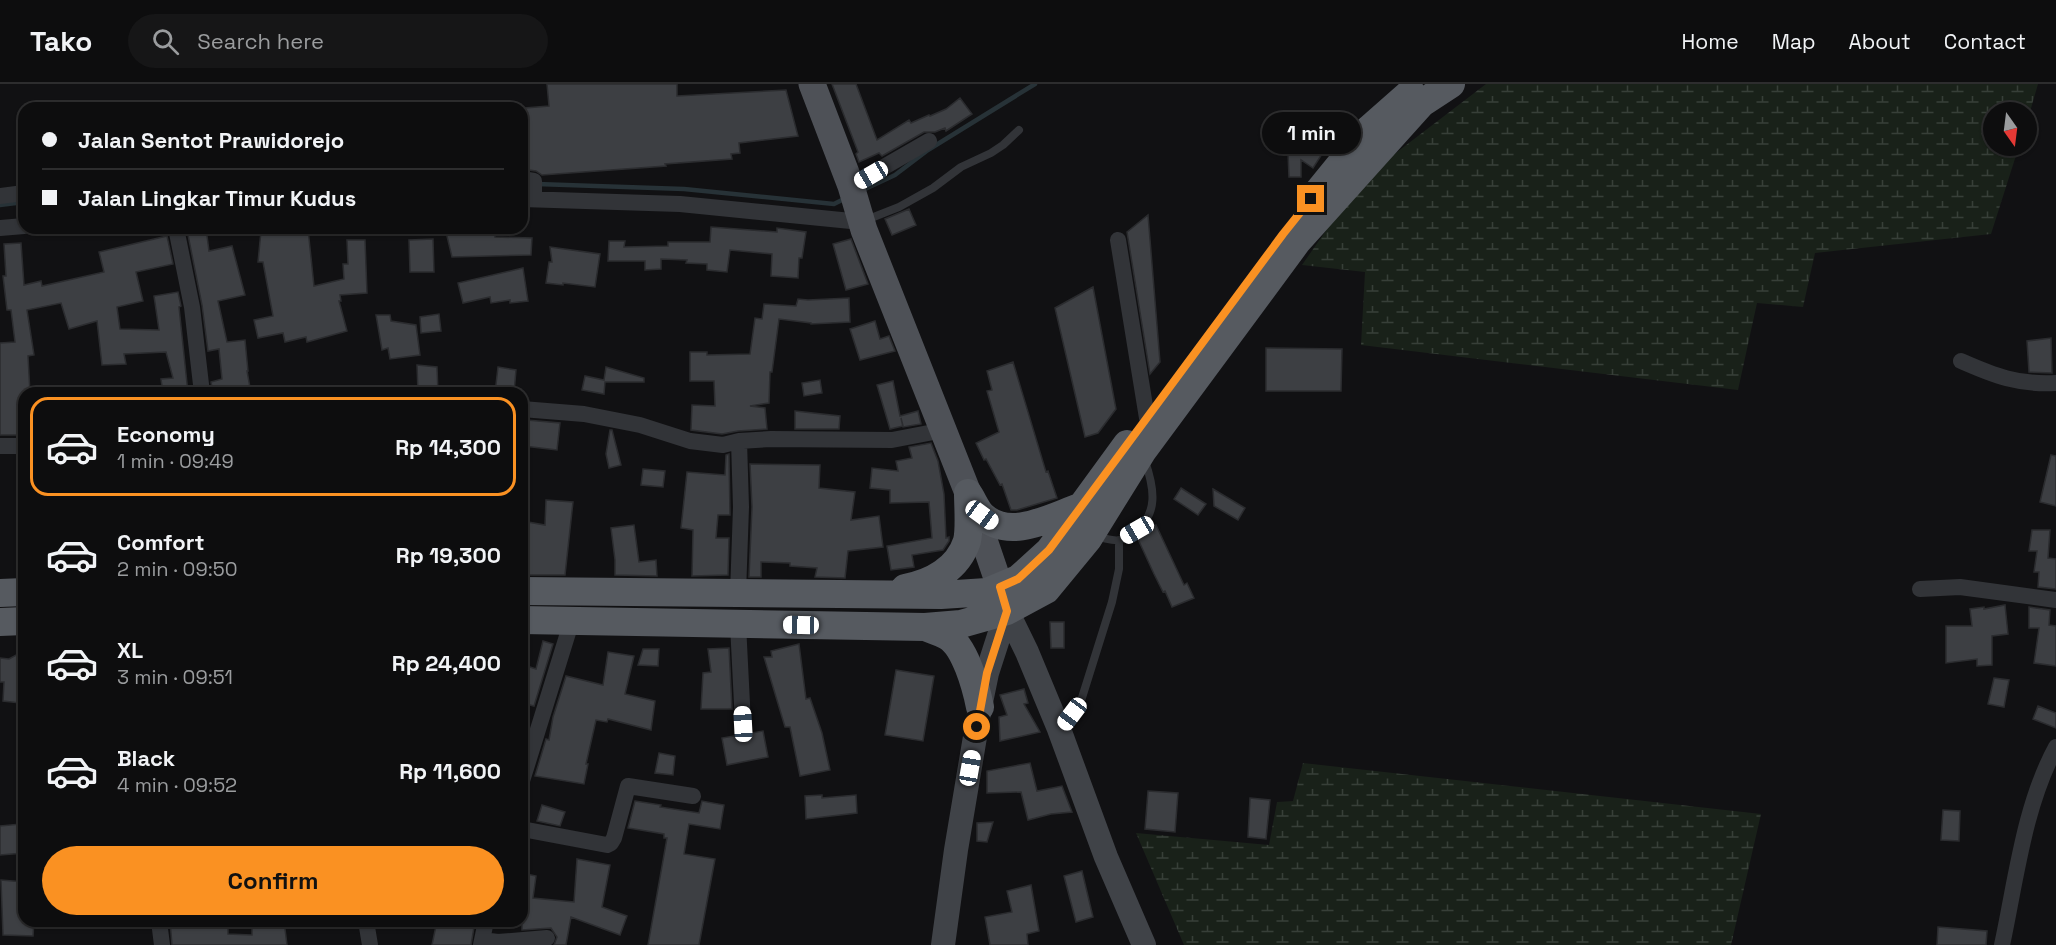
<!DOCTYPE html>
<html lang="en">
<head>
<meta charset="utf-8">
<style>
	body { margin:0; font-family:"Space Grotesk",sans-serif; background:#161617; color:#f1f3f6; height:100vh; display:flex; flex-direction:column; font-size:22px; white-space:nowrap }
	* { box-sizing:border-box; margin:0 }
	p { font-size:20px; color:#9a9c9e }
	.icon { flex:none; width:33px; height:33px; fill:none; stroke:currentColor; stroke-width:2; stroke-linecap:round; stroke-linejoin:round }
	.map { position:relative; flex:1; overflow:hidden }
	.panel { position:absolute; left:18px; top:303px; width:510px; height:540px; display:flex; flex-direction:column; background:#0d0d0e; border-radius:18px; box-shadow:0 2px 4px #0004,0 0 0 2px #2d2d2e }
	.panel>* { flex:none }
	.top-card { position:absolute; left:18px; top:18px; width:510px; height:132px; border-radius:18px; box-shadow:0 2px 4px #0004,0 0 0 2px #2d2d2e; display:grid; align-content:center; height:132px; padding:0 24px; background:#0d0d0e }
	.needle { width:39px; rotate:166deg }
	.tools { position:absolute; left:1983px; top:18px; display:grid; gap:12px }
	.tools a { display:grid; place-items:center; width:54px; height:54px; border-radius:50%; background:#0d0d0e; box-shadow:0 2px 4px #0004,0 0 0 2px #2d2d2e; font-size:30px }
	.end { position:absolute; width:27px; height:27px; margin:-14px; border:8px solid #fa9122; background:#111; box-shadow:0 0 0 3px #111 }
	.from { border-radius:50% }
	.bubble { position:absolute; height:42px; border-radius:21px; background:#0d0d0e; box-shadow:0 2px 4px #0004,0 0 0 2px #2d2d2e; font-size:20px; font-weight:700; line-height:42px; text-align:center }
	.car { position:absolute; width:18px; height:36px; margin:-18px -9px; border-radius:8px; box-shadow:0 0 4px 2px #0007; background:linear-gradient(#fff 24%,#345 0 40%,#fff 0 76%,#345 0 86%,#fff 0) }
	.top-card b { display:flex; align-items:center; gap:21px; height:57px; font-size:22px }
	.top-card b+b { border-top:2px solid #2d2d2e }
	.top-card i { width:15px; height:15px; background:#f1f3f6 }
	ul { padding:10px 0 0; list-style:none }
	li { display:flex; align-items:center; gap:18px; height:99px; margin:0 12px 9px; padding:0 12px; border:3px solid transparent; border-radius:18px }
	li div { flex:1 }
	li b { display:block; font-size:22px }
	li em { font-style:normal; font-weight:700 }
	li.on { border-color:#fa9122 }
	li>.icon { width:54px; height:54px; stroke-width:1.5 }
	.cta { display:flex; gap:12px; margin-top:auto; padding:12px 24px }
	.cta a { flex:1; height:69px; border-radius:36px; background:#fa9122; color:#111; font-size:24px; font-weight:700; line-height:69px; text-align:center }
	header { display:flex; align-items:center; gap:36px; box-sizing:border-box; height:84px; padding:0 30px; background:#0d0d0e; border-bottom:2px solid #2d2d2e }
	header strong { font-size:28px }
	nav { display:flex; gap:33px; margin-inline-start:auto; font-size:21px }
	.search { width:420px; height:54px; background:#161617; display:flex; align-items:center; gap:15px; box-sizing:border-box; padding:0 21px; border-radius:33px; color:#9a9c9e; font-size:22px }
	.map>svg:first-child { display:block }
	.wetland { fill:url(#wetland-marsh) }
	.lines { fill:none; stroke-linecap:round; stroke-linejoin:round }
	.stream { stroke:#273237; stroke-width:4.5 }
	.building { fill:#3d3f43; stroke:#2b2c2f; stroke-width:1.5 }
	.service { stroke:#323438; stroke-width:8 }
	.minor { stroke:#323438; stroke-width:16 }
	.secondary { stroke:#404348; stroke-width:24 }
	.primary { stroke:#4e5157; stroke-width:27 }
	.trunk { stroke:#565a60; stroke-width:28 }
	.route { stroke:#fa9122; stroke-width:8 }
</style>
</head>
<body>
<header>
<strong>Tako</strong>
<div class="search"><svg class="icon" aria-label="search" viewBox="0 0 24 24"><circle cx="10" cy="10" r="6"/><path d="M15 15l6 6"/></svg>Search here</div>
<nav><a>Home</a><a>Map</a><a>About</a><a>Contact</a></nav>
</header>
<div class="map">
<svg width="2056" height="861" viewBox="0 0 2056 861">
	<defs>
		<pattern id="wetland-marsh" width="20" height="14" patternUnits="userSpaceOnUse" patternTransform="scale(1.5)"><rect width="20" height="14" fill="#192119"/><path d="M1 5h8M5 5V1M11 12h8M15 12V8" fill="none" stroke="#373f38"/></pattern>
	</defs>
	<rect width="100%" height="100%" fill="#111113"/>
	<path class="wetland" d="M1486,0H2038L2027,38L2026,28H1994V62H2019L1991,150L1815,169L1803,223L1757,219L1738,306L1361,261L1365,188L1302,181L1348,115L1384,78Z
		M1303,679L1761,730L1731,861H1184L1136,749L1269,761L1277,718L1293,717Z"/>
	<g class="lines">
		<path class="stream" d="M537,100L684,105L834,120L844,115
			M863,106L895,91L928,66L1035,0
			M0,121L24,118"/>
	</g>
	<path class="building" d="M547,0H677V12L786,6L798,52L739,59L740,69L731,70L732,75L665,80L666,82L542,91L536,87L529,86L525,24L549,22Z
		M832,0H856L877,56L909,36L911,39L929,31L930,32L946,25L960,14L972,30L946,47L945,44L935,48H924L882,72L879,69L859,78L856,70L858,68Z
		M1285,67H1324L1313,84L1301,76V93H1289L1288,69Z
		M909,125L916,141L892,151L885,135Z
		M1148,131L1160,278L1150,290L1127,148Z
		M711,143L777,148V144L806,148L802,174H799L798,194L771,192L772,170L730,166L727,188L707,186V180L686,179L687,176L661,175V185L645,186V177H608L609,157H625L624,163L668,162V158H710Z
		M206,144L209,167L232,162L245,211L218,217L227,258L245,256L248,287H247L251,309H213L211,298L222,295L219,265L208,267L202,221L187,146Z
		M308,145L314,202L344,195L343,180H348L347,156H365L367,209L340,211L341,217H339L347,247L307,258L306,253L285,258L283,249L258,254L254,236L273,232L263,178H258L261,147L293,150L292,147Z
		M471,146H495V153L532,154L531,171L452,173L446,148H471Z
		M167,152L173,180L136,188L143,217L117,223L120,245L159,246L154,212L178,208L181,222L179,223L188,309H163L161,295L173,294L166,268L124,270L126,280L102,281L97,237L69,245L61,219L27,226L34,271L28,272L30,309H24V351H0V259L15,258L11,226H7L3,192H6L4,160L21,159L24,201L41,197L42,202L104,188L99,168Z
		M433,155L434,188H410L409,156Z
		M851,155L868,200L846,206L833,160Z
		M550,163L600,170L595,203L563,199V201L546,199L549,178H552Z
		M523,184L528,217L510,219V216L491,219L490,213L463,219L458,199Z
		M1093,203L1116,325L1098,349L1085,353L1055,224Z
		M849,214L850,238L811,240V239L779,235L772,288H770L769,319L750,322L765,324L767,345L738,347L722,350L691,346L692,321L715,322L714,297H690V268H707V271L750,270L755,234L762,235L764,220L796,222L798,215L808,216Z
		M439,230L441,247L421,249L420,233Z
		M376,231H390L391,237L416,241L420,271L390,275L388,264L382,266Z
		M875,237L880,255L889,252L895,267L860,276L850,245Z
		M2051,254L2052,289L2029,288L2027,257Z
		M1266,264L1342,265L1341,307H1266Z
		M1013,278L1046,388L1048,387L1057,414L1017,426H1011L1002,400L1000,401L986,375L984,376L976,359L999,348L987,307L992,306L987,287Z
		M417,281L437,283L438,309H418Z
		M498,283L516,286L514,309H495Z
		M606,283L644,294V298H605L604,310L582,306L585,292L604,296Z
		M820,296L822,309L804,312L802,299Z
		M893,297L900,332L918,327L921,340L903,343L901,334L903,342L890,345L877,301Z
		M795,327L840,332L839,345H795Z
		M527,336L560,339L557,366L524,362Z
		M610,346H612L621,381L609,384L606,370Z
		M931,359L938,377L944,410L946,454L949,453V457L943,466L912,471L914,483L891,486L887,462L932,454L929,418L890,419V406L870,404L872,384L898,387L896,377L912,374L909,363Z
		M729,370L730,431H718L716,454H729L728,491L692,492L693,446L681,444L687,388L725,391L726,371Z
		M2051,371L2056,372V422L2040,418Z
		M750,380L820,381L819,404L855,408L851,436L879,432L883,463L848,467L845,494L815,493L817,484L790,482V479L761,478V493H749L752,423Z
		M643,385L665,387L663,403L641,401Z
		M1181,404L1206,420L1198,431L1174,415Z
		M1213,405L1245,424L1238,436L1214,422Z
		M546,416L573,418L565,491H522V437L545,441Z
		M634,441L639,478L656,476L657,492L615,491V476L611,444Z
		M1156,441L1184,501L1187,499L1194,514L1172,523L1165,507L1163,508L1154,490L1137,453L1147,444Z
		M2032,446H2050L2048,474L2056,475V505L2038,503L2039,488H2034L2037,467H2029Z
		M2005,521L2008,550L1992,552V581L1977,582V575L1946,579V542H1972L1970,525L1984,523V525Z
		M2029,523L2050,526L2049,541L2056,542V582L2034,579L2039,544H2029Z
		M1050,538H1064V564H1051Z
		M543,557L553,560L534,622L522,619V607L527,582L536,585Z
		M799,560L806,615L810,614L822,649L830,686L800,692L790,643H785L764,573H772L771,567Z
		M729,564L732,625H701L703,589L711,588L708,565Z
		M643,565H659L658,582L638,581Z
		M608,568L634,572L625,610L655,617L651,646L608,635L607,638L596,636L586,680H588L584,700L535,692L546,655L549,656L553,633L566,592L603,601Z
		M18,570L24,590L20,619L3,617L4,598H0V574L9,575Z
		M896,586L934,592L923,657L885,651Z
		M1994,594L2009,596L2004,623L1988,620Z
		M1024,605L1028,619L1024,620L1040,648L1000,657L999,633L1007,631L1000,611Z
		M2038,622L2056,629V644L2033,635Z
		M763,647L768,673L727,681L722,654Z
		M659,669L675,672L673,691L655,689Z
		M1030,679L1037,707L1062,702L1072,728L1051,730L1028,736L1021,708L987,709V687Z
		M1148,707L1178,709L1175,748L1145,745Z
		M822,711V714L856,711L857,729L806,735L805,712Z
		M1250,714L1270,716L1266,755L1248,753Z
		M635,717L661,721L660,723L699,729L702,717L724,721L720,745L689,740L684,770L715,775L699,861H648L667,754H664V750L628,744Z
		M542,721L565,728L560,742L537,737Z
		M1943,726L1960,727L1959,757L1941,756Z
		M993,738L987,758L977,757V739Z
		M21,740L24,769L0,771V742Z
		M577,775L610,781L602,823L627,832L620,851L571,833L566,861H554L557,853L551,844L522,846V789L536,792L533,814L574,818Z
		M1082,787L1093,833L1076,838L1064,792Z
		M1,796L24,798V837H34L33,852L3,851Z
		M1031,801L1039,847L1027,850L1028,861H990L985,833L1012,828L1007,807Z
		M170,837H228V850L252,851V837H284L287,861H172Z
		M437,837H475L471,861H432Z
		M1938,843L1987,847L1986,861H1937Z"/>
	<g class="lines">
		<path class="service" d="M866,136L899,123L933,104L961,83L991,69L1003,61L1019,46
			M1096,453C1103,453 1113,458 1120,456C1123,455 1128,451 1132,449C1160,432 1154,403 1145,377
			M22,541L24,566
			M1062,642L1080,620L1112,518L1119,485V456"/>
		<path class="minor" d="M522,95L534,97V115
			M851,102L929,57
			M0,112L24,109
			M522,115L680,120L861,138
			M0,144L24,142
			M176,144L192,223L202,309
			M1118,156L1147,334
			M1961,277C1995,292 2018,301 2056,299
			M522,325L584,330L640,341L690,357L723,361L739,357L771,355L892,356L944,346
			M0,362H24
			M1920,505L1960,503L2056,516
			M738,510L741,423L739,357
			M738,540L743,640
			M522,697L572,536
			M522,745L607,761L611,759L614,754L628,702L693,712
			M159,837L162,861
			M366,837L370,861
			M482,856L498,858L547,854
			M481,861L486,837
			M2002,861C2016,796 2024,722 2056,663"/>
		<path class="secondary" d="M1002,511L1007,527L1027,568L1059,645L1106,773L1144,861
			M943,861L956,766L980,623L987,589L1007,527"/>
		<path class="primary" d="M812,0L851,102L864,146L968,409L1000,503"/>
		<path class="trunk" d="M1316,110L1369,45L1411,8
			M968,409C973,416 977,427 983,432C1010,457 1051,433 1080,423
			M905,504C932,499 958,485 967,457C970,445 968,422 968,409
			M522,507L941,511L987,508L1018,495L1049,467L1127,360
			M0,509L24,508
			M522,536L925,543L961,540L1007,527L1046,506L1088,455L1142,368L1297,158L1422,19L1451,0
			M0,538L24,537
			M925,543C932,546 940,548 947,552C965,562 976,603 980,623"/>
	</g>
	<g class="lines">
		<path class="route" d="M977,643L987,589L1007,527L1000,503L1018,495L1049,466L1283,150L1311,115"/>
	</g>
</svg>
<div class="tools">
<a><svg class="needle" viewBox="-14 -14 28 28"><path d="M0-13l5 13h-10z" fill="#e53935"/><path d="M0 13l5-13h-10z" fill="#9a9c9e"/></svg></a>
</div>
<i class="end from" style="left:977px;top:643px"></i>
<i class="end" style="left:1311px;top:115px"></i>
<div class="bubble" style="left:1262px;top:28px;width:99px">1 min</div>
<i class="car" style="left:871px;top:91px;rotate:240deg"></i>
<i class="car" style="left:982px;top:431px;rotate:126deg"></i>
<i class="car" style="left:1137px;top:446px;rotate:240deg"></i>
<i class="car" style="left:801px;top:541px;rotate:271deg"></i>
<i class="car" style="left:1072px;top:630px;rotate:217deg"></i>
<i class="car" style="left:743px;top:640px;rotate:357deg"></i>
<i class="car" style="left:970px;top:684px;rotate:10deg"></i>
<div class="top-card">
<b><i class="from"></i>Jalan Sentot Prawidorejo</b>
<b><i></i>Jalan Lingkar Timur Kudus</b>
</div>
<section class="panel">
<ul>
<li class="on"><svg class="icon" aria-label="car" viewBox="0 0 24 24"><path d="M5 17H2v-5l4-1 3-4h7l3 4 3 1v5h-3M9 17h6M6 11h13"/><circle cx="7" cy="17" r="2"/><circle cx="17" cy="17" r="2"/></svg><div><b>Economy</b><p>1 min · 09:49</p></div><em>Rp 14,300</em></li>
<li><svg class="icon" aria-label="car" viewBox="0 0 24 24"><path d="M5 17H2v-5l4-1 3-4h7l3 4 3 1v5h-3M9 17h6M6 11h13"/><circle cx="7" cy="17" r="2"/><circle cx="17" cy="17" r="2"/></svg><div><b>Comfort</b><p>2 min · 09:50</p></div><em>Rp 19,300</em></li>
<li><svg class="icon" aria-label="car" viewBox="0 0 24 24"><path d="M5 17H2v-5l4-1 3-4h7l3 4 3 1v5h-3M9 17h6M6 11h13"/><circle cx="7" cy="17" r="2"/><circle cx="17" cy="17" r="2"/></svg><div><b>XL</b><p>3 min · 09:51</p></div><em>Rp 24,400</em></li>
<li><svg class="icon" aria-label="car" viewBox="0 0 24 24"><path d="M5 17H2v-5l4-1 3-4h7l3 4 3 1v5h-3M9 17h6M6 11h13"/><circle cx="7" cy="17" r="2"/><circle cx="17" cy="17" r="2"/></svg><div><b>Black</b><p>4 min · 09:52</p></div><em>Rp 11,600</em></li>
</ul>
<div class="cta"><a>Confirm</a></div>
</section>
</div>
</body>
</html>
